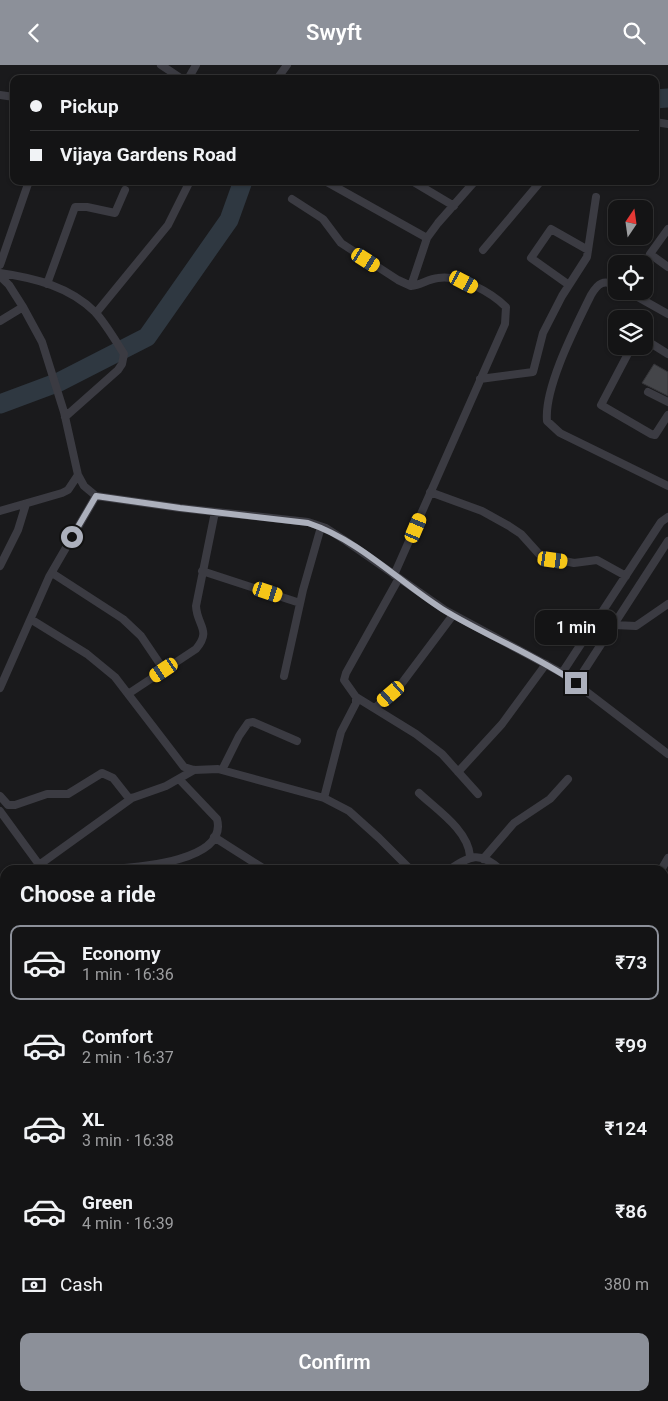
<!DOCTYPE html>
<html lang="en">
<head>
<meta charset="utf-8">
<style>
	body { margin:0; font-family:Roboto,sans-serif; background:#212122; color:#f1f3f6; height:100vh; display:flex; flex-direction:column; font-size:19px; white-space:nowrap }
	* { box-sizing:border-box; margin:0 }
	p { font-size:16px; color:#9d9ea0 }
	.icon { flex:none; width:28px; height:28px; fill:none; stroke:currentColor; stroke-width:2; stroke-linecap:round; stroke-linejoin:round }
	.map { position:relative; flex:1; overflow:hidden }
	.details { position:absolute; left:0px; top:800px; width:669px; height:536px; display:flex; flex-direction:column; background:#141415; border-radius:15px 15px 0 0; box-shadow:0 1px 4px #0004,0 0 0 1px #333334 }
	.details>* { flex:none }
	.hud { position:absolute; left:10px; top:10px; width:649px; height:110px; border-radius:10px; box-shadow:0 1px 4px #0004,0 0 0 1px #333334; display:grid; align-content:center; height:110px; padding:0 20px; background:#141415 }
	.needle { width:32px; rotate:13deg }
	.tools { position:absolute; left:608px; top:135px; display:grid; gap:10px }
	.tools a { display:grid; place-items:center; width:45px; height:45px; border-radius:10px; background:#141415; box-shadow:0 1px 4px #0004,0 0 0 1px #333334; font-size:25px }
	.end { position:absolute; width:22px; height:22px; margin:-11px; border:6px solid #acb0bc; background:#111; box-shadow:0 0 0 2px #111 }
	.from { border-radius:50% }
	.bubble { position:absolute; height:35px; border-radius:10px; background:#141415; box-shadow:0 1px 4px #0004,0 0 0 1px #333334; font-size:16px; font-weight:600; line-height:35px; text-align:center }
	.car { position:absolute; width:15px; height:30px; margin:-15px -8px; border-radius:6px; box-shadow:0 0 4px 1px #0007; background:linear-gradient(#f5c518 24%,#345 0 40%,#f5c518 0 76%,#345 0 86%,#f5c518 0) }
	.hud b { display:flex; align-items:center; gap:18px; height:48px; font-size:19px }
	.hud b+b { border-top:1px solid #333334 }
	.hud i { width:12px; height:12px; background:#f1f3f6 }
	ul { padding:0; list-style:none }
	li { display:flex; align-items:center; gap:15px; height:75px; margin:0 10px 8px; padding:0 10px; border:2px solid transparent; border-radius:10px }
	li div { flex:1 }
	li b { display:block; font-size:19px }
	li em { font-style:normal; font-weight:600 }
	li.selected { border-color:#8c9099 }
	li>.icon { width:45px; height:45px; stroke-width:1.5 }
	h2 { padding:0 20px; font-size:22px; line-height:60px }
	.pay { display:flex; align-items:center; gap:12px; height:55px; padding:0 20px; font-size:19px }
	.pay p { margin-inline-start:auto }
	.action { display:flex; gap:10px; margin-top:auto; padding:10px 20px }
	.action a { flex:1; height:58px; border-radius:10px; background:#8c9099; color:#fff; font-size:20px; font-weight:600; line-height:58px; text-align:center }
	header { display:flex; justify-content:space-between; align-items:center; height:65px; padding:0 20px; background:#8c9099; color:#fff; font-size:22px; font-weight:600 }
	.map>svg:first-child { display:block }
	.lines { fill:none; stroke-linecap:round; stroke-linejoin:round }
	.river { stroke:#2f3841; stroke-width:19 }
	.building { fill:#444549; stroke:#343438 }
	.street { stroke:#3b3b42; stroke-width:8 }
	.route { stroke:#acb0bc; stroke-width:6 }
</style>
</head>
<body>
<header><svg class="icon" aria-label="back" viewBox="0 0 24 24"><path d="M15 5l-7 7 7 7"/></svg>Swyft<svg class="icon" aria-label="search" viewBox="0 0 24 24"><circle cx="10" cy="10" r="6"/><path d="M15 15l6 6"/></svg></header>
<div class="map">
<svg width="668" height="1336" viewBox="0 0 668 1336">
	<rect width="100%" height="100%" fill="#1a1a1c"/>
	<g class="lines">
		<path class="river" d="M655,34L668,33
			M0,339L59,317L147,272L229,155L243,116"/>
	</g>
	<path class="building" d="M654,299L668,307V331L642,318Z"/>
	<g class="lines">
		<path class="street" d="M161,0L182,14
			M188,14L196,0
			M277,14L287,0
			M0,30L14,32
			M655,57L668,59
			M325,116L427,173
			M412,116L454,141
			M292,134L323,154L341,178L398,215L411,221C421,220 428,214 438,213C459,209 492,228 506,242L505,259L394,510
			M668,164L650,189L668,202
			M483,185L541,116
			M0,200L29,116
			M0,208C35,213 70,222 95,247C106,259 115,275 124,289L122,299L118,305L65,352
			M0,211L9,220L23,242L42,277L64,347L78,410L84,421L96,431L180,443L308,457L326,463L346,476L445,545L562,608L668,689
			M47,219L75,142H87L115,148L125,125
			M569,220L531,193L551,164L588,185
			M411,221L427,173L438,158L475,116
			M616,221C604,214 598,218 591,230C576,261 544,322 547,356L560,368L668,421
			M627,226L668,249
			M96,248L168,160L190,116
			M0,256L23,242
			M644,274L668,289
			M632,281L601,340L651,369L655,370L668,350
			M480,314L533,307L543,268L562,231L587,192L596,132
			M648,327L668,337
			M430,427L482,446L509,461L521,469L539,489L545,492L574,498L597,495L626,511
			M0,446L62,428L68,425L78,410
			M0,501L18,465L26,439
			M202,506L300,538
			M52,508L123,554L141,571L164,605
			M32,555L87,589L115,612L184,702L194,705L218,704L324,733L349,746L379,773L411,805
			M614,560L636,561L668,539
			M562,608L661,457L668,452
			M284,611L303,525L321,462
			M576,618L668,476
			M0,623L49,512L96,431
			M128,629L196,584C212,565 197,561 196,541L215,447
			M356,632L416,669L442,689L478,729
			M375,643L402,618L453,550
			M222,705L239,671L248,658L253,657L297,676
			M458,707L502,659L546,599
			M419,728C437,745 468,765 470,791
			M0,731L8,740H15L47,729H68L102,708L113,713L128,732L132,733L166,721L194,705
			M324,733L341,667L356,638V632L344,615L346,608L399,513
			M0,746L43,805
			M214,772L266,805
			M483,794L514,758L550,734L568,714
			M39,800L132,733
			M102,805C127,803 229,799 217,754L179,714
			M449,805C470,790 480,786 501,805
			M661,805L668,793
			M0,891L5,895
			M0,965L5,969
			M0,986L5,979
			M664,1067L668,1058
			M664,1093H668
			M664,1134H668
			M0,1168L5,1166
			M664,1177H668
			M664,1255H668
			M0,1274H5
			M664,1325L668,1328
			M219,1331L227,1336
			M393,1331L398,1336
			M462,1331L468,1336
			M574,1331L582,1336
			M139,1336L141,1331
			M559,1336L563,1331"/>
	</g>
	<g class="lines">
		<path class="route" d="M72,472L96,431L180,443L308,458C359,475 398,516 442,544C486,571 534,589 576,618"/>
	</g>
</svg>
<div class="tools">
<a><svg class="needle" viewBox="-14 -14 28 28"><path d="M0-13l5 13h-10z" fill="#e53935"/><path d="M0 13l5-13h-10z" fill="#9d9ea0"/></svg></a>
<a><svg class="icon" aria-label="locate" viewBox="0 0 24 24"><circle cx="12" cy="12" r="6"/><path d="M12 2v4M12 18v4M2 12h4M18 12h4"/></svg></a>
<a><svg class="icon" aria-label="layers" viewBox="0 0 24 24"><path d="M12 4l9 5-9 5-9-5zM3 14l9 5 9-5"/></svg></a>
</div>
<i class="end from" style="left:72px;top:472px"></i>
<i class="end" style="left:576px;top:618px"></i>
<div class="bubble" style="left:535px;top:545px;width:82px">1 min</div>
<i class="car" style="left:366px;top:195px;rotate:122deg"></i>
<i class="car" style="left:464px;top:217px;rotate:118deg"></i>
<i class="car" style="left:416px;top:463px;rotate:23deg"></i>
<i class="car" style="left:553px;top:495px;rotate:98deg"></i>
<i class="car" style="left:268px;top:527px;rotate:108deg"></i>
<i class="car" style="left:164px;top:605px;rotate:236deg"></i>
<i class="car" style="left:391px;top:629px;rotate:229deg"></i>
<div class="hud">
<b><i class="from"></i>Pickup</b>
<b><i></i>Vijaya Gardens Road</b>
</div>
<section class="details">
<h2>Choose a ride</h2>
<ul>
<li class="selected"><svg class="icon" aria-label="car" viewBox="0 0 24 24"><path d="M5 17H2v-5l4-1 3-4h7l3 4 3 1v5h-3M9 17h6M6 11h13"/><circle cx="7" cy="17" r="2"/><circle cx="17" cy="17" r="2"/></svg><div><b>Economy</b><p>1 min · 16:36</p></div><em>₹73</em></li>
<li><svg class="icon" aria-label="car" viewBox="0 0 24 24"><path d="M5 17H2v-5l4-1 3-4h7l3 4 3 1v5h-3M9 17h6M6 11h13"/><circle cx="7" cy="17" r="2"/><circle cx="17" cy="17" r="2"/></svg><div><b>Comfort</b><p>2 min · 16:37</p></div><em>₹99</em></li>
<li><svg class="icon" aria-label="car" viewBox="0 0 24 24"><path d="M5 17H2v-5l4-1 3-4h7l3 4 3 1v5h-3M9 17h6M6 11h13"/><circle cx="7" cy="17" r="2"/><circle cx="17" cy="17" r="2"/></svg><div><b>XL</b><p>3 min · 16:38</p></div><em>₹124</em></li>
<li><svg class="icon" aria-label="car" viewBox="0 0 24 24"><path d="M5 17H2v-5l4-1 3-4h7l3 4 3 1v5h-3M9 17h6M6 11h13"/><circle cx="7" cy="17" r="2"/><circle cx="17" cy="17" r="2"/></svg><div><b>Green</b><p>4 min · 16:39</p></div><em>₹86</em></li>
</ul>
<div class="pay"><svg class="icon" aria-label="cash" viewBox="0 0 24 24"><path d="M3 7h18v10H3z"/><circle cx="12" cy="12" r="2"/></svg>Cash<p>380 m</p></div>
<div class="action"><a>Confirm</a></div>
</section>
</div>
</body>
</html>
